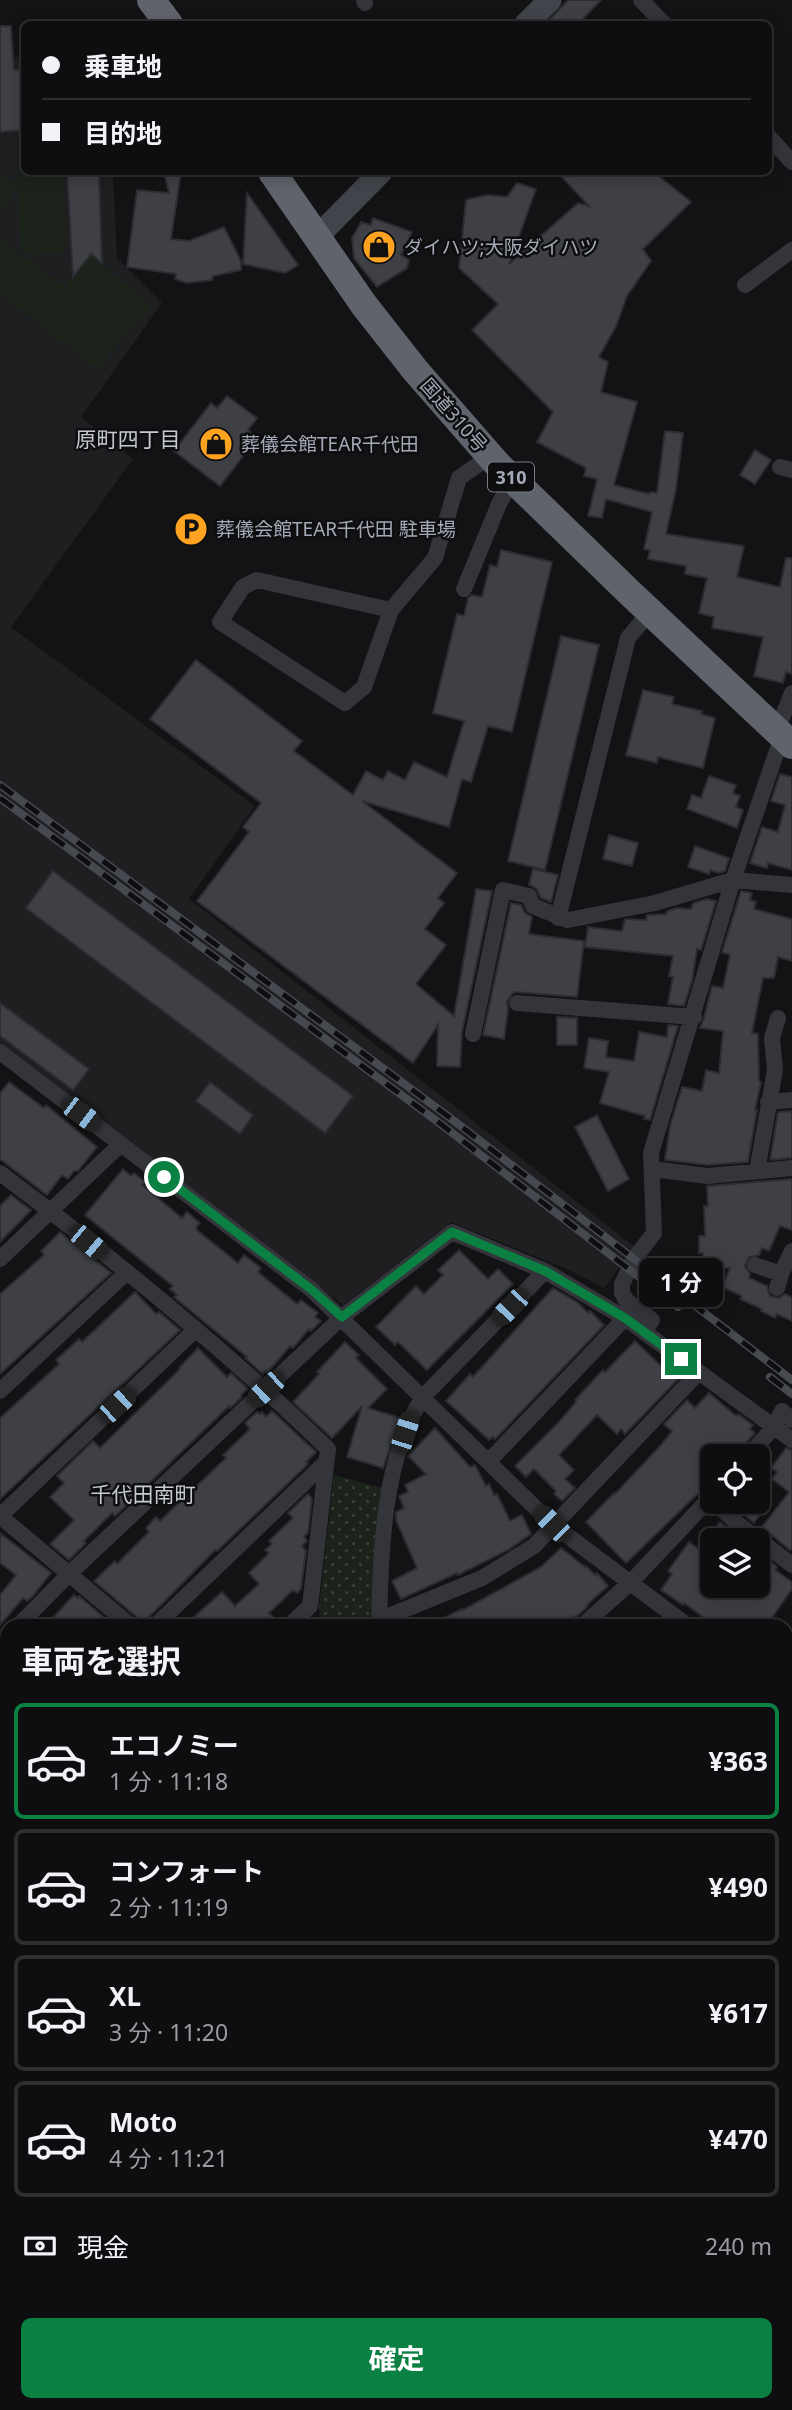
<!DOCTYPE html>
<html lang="ja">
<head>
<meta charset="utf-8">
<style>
	body { margin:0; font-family:"Noto Sans","Noto Sans JP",sans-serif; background:#171719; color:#f1f3f6; height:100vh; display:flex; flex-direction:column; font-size:26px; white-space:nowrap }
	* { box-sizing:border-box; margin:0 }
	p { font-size:23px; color:#9b9c9f }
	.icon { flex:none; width:38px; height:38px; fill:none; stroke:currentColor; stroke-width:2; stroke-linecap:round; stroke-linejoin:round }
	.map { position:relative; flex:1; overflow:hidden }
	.side { position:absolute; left:0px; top:1619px; width:793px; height:793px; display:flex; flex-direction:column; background:#0e0e10; border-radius:21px 21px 0 0; box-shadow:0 4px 18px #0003,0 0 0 2px #2e2e30 }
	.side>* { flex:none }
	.hud { position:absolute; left:21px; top:21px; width:751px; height:154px; border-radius:10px; box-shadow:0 4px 18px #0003,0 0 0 2px #2e2e30; display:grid; align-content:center; height:154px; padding:0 21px; background:#0e0e10 }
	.buttons { position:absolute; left:700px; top:1444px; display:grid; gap:14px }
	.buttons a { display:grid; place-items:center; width:70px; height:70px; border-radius:10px; background:#0e0e10; box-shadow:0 4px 18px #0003,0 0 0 2px #2e2e30; font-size:35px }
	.end { position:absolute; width:32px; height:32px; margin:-16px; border:9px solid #0b8043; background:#fff; box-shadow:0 0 0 4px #fff }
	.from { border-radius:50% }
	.bubble { position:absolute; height:49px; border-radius:10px; background:#0e0e10; box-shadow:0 4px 18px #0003,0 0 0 2px #2e2e30; font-size:23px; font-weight:700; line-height:49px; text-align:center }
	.car { position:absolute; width:21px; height:42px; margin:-21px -10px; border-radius:9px; box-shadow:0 0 5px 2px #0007; background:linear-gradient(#222 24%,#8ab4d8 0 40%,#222 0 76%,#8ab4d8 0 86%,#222 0) }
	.hud b { display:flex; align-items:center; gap:24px; height:66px; font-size:26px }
	.hud b+b { border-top:2px solid #2e2e30 }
	.hud i { width:18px; height:18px; background:#f1f3f6 }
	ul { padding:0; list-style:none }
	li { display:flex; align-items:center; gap:21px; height:116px; margin:0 14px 10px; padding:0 7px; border:4px solid #2e2e30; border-radius:10px }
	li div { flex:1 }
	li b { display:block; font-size:26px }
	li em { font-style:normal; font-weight:700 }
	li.active { border-color:#0b8043 }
	li>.icon { width:63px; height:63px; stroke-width:1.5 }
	h2 { padding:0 21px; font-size:32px; line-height:84px }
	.pay { display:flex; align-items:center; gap:18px; height:77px; padding:0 21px; font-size:26px }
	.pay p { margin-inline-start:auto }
	.button { display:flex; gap:14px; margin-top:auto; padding:14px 21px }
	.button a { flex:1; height:80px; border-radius:10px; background:#0b8043; color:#fff; font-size:28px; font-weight:700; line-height:80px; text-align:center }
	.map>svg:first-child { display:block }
	.built { fill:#1f1f22 }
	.grass { fill:#1b231b }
	.park { fill:url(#park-dots) }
	.building { fill:#3f4045; stroke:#2c2d31; stroke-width:2 }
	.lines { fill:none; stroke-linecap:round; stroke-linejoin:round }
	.street { stroke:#33353a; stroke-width:16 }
	.secondary { stroke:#41444a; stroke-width:23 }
	.highway { stroke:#5f636b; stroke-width:28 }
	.rail-casing { stroke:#46494f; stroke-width:8 }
	.rail { stroke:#0e0e10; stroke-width:5; stroke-dasharray:16; stroke-linecap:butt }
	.route { stroke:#0b8043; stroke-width:9 }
	.labels { text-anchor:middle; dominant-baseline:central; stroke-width:5; stroke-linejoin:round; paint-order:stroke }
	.shield { fill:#0e0e10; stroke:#767b84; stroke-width:2 }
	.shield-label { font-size:18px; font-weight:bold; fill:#a3aab6 }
	.poi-label { font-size:19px; fill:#a3aab6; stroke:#0e0e10; text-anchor:start }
	.street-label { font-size:19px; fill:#a3aab6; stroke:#0e0e10 }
	.neighbourhood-label { font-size:21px; fill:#c4c9d2; stroke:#0e0e10 }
</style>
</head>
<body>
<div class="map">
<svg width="792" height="2410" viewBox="0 0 792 2410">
	<defs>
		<pattern id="park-dots" width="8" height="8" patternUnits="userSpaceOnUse" patternTransform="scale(1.75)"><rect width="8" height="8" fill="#1b231b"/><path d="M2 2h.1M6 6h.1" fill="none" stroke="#39403a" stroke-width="1.8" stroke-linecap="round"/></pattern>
	</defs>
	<rect width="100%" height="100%" fill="#131315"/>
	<path class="built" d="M17,57H24V172H113L117,258L162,303L81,417L133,459L11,627L255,806L189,899L635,1247L604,1288L567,1269L451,1222L343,1305L0,1042V61Z
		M786,2156H792V2251L786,2252L792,2260V2410H479L446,2405L786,2404Z"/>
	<path class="grass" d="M17,162H24V172H64L66,244L63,253L31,255L20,246L18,188L0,212V172L18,185Z
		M0,238L65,287L91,254L151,307L97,369L0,294Z"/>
	<path class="park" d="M334,1475L386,1489L374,1626H321L319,1608Z"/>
	<path class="building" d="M568,0H601L578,24H545Z
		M0,26H11L14,70L24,69V130L0,132Z
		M67,172H99L102,263L91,254L73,277Z
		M164,172H181L171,239L189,241L224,227L241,261V270L213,276L212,280L187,283L175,279L176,274L127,267L137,190L169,193Z
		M557,172H654L691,202L643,249L651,261L627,296L616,326L599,357L608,362L601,392L637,402L614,485L649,494L650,492L657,493L665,431L683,433L676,489L666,534L744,546L737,577L780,587L786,558H792V674L786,672L783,683L754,676L763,637L712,628L714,617L699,613L707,578L685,574L686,566L648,559L650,550L644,549L652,512L606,499L602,518L588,516L597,479L584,476L586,468L537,442L553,412L472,330L498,304L459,268L466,200L486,195L507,197L517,183L536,189L509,264L578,203L589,206Z
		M247,193L298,265L285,273L243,264Z
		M373,218L412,232L401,255L409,260L407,268L377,287L354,258L352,238L361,222L371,225Z
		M227,396L257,418L248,430L257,438L220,486L174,451L211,403L217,408Z
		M755,450L771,460L755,484L740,475Z
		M501,550L552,562L512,732L488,726L471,782L462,779L449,827L362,801L457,873L438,898L444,903L425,929L446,945L416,984L454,1016L476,889L492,891L462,1032L460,1067L437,1066L438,1025L413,1063L197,901L249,832L243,827L261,803L150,719L196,660L302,741L294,751L353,795L366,771L383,780L388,771L405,780L414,762L447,777L464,721L433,713L457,614L464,616L468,598L472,595L482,597L490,565L497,567Z
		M561,636L599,645L545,870L508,861Z
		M643,690L674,697L672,704L702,711L701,714L715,718L703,768L658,757L657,763L626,755Z
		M780,774L792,777V870L768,863L767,868L750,863L762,827L778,832L785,805L771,801Z
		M709,776L736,785L733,793L740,796L736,807L743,810L737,828L687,809L692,795L701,798Z
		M609,835L638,843L632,866L603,859Z
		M695,846L729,858L725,871L719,873L710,870L709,874L688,867Z
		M533,869L558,875L551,902L541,898L536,888L529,885Z
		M53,871L353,1096L325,1133L26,908Z
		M741,891L752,893L750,900L756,902L754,909L792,919V961L778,957L774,978H763L752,1033L758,1034L759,1081L761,1082L755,1110H757L748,1162L708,1165L665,1160L670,1126L682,1087L702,1091L706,1070L719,1073L723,1031L700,1028L704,1018L712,986L723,988L730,955L722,952Z
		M707,899L716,901L701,950L697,949L692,981L684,1006L668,1004L673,977L669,976L673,956L585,947L588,927L622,931L625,919L646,920L647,915L666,914L667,911L677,908L691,909L693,903Z
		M511,903L521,905L525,913L532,917L529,934L584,941L577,997L515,992L512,994L507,1002L508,1009L504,1039L483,1035Z
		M0,1003L89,1069L73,1090L0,1036Z
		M557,1017L577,1018V1045H557Z
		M668,1025L678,1026L650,1120L644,1119L645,1116L600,1103L609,1072L584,1068L589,1038L608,1041L606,1057L634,1061L639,1032L667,1037Z
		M9,1082L44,1108L46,1105L97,1147L78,1171H74L68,1179L62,1175L47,1195L0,1159V1093Z
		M210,1082L253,1115L240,1134L196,1101Z
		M792,1111V1158L770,1160L778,1112Z
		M597,1115L629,1179L608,1191L575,1127Z
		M123,1169L131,1176L134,1173L145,1182L142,1185L182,1218L187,1212L200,1223L196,1227L198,1231L238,1263L244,1255L261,1268L258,1272L297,1304L301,1300L318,1313L315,1317L321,1321L311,1331L309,1329L293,1348L290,1346L267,1373L265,1371L263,1374L245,1358L247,1357L174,1297L177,1295L170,1289L173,1286L85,1215Z
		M792,1179V1230L780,1226L769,1251L762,1248L759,1255L749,1257L745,1266L750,1274L749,1278L767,1286L770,1296L779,1298L785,1294L792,1297V1321L777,1314L775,1318L761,1311L762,1309L740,1299L742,1296L722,1287L730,1268H703V1253H699V1236H705L704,1206H708L707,1186Z
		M11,1195L31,1210L0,1242V1206Z
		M60,1232L111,1273L0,1374V1294L44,1255L41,1251Z
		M459,1250L488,1279L498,1269L513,1284L427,1370L398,1342L395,1345L376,1327L416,1286L424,1294L443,1275L438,1270Z
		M553,1288L577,1302L588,1313L590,1311L604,1325L495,1439L493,1437L489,1440L446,1401L470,1374L473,1377Z
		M135,1292L156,1314L159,1312L180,1330L0,1499V1418L59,1364L56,1360L79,1339L82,1342Z
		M635,1341L660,1365L663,1363L679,1378L625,1434L621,1429L617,1434L597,1415L559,1455L574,1470L565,1479L575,1488L562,1501L554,1494L556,1491L534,1469L526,1477L515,1466L558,1423L576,1402L575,1400L603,1370L605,1372Z
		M345,1342L359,1355L356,1358L387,1389L368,1408L400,1418L383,1468L347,1457L362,1406L332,1438L293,1402L319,1374L317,1372Z
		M198,1348L227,1377L231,1373L248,1389L241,1395L242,1397L230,1408L229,1406L115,1516L112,1513L84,1541L86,1543L69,1560L50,1544L74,1520L50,1497L64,1483L57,1476L93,1441L100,1448L180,1369L179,1368Z
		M709,1393L736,1416L738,1414L753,1425L750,1429L755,1433L740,1449L738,1456H712V1480L626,1563L586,1522L614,1493L615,1494L661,1445L672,1431L664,1424L687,1400L695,1408Z
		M272,1411L316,1452L306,1462L308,1464L217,1551L215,1550L148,1618L145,1626H141L138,1618L94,1581L115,1561L117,1564L149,1532L146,1528L156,1517L160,1521L226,1458L223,1455L250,1429L245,1423L257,1412L260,1414L262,1412L266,1417Z
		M435,1428L470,1467L475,1465L486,1486L489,1484L494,1495L497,1494L510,1521L522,1515L531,1534L508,1550L458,1575L457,1573L401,1599L392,1581L417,1568L396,1520V1512L404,1508L399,1496L408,1492L405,1485L426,1474L408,1456Z
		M786,1448L792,1450V1549L790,1550L762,1527L789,1492L772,1479L777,1472L771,1468Z
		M308,1494L312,1498L308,1533L304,1536L307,1541L302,1546L306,1551L301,1589L297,1593L293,1590L269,1613L279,1623V1626H184L222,1592L235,1606L259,1584L249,1573L269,1553L265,1550L272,1544L269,1541L293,1518L288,1513Z
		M729,1502H746L761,1513L754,1523Z
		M720,1522L741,1540H712V1571L702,1586H758V1562L763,1556L777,1567L775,1570L792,1582V1589L766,1626H715L684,1603L683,1605L661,1590L672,1574L668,1571L689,1542L700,1550Z
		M0,1533L51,1573L32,1597L27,1601L23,1598L0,1625V1595L16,1575L0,1563Z
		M561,1548L585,1567L586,1566L595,1575L597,1573L608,1586L592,1600L587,1605L588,1606L575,1618L573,1616L558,1626H428L462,1609L463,1610L541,1567Z
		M74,1595L78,1598L79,1596L114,1626H45Z"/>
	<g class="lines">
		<path class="street" d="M364,0L365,3
			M641,0L664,24
			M768,136L792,162
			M745,285L792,250
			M780,467L792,470
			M464,589L499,504L513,479
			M391,610L257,580L243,587L220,622L345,703L364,687L391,610L435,558L459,478L490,456
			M780,734V723L792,693
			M558,918L628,638L650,612
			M517,1003L694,1017
			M473,1034L503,890L529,896L533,906L568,920L655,903L733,880L792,885
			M0,1052L312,1290L552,1524L688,1626
			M768,1102L792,1100
			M652,1169L708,1176L792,1168
			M757,1171L775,1070L772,1038L778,1018
			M0,1173C113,1258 226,1350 328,1449L310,1606L289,1626
			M0,1259L121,1144
			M755,1265L781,1274
			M777,1288L781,1274L792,1251
			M644,1331L652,1320L626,1300L622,1293V1284L634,1259L654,1233L651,1153L733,880L782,736
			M0,1391L126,1273
			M748,1456L774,1427L782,1411L792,1420
			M489,1461L625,1318
			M714,1502L737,1523L792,1565
			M0,1516L195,1330
			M0,1516L131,1626
			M379,1620L482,1578L534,1546L699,1372
			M18,1626L69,1574L342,1317L452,1232L545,1271L625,1318L792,1440
			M155,1626L326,1462
			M379,1626C381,1553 382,1460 423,1397L545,1271
			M582,1626L631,1582L712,1496
			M0,1644L7,1637
			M786,1700L792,1705
			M0,1767L6,1759
			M786,1845L792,1839
			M0,1915L7,1907
			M786,1971L792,1966
			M0,2051L7,2042
			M786,2101L792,2106
			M0,2214L7,2211
			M0,2313L7,2310
			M303,2410L304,2404"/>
		<path class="secondary" d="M526,24L550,0
			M317,237L381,172"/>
		<path class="highway" d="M151,0L169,24
			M272,172L364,305L415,370L497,464L631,594L792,745"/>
		<defs>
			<path id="rail" d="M0,785L449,1117L792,1380
				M0,798L442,1125L678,1307
				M770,1377L792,1394"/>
		</defs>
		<use href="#rail" class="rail-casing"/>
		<use href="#rail" class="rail"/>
	</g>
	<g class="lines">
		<path class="route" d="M164,1177L312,1290L342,1317L452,1232L545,1271L625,1318L681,1359"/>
	</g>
	<defs>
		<symbol id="shop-disc" viewBox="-11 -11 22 22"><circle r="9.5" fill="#ffa320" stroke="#0e0e10"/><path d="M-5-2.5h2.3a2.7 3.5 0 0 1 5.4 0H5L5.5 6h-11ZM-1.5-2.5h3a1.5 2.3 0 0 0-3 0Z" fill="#111"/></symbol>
		<symbol id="parking-disc" viewBox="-11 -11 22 22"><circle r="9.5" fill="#ffa320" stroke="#0e0e10"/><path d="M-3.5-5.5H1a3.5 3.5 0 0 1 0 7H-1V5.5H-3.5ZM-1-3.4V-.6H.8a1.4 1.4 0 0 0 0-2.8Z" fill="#111"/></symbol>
	</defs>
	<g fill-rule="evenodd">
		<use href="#shop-disc" x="360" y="228" width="38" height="38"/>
		<use href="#shop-disc" x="197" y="425" width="38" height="38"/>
		<use href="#parking-disc" x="172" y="510" width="38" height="38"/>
	</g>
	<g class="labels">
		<rect class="shield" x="488" y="462.5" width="46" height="29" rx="5"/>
		<g class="shield-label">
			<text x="511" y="477">310</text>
		</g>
		<g class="poi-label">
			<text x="404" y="247">ダイハツ;大阪ダイハツ</text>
			<text x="241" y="444">葬儀会館TEAR千代田</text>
			<text x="216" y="529">葬儀会館TEAR千代田 駐車場</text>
		</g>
		<g class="street-label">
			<text transform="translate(454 415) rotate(49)">国道310号</text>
		</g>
		<g class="neighbourhood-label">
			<text x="128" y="439">原町四丁目</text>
			<text x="143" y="1494">千代田南町</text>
		</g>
	</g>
</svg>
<div class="buttons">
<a><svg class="icon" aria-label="locate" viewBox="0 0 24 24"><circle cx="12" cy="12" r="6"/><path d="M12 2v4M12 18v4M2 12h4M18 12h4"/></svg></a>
<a><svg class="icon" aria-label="layers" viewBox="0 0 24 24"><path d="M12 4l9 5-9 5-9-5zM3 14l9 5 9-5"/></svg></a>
</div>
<i class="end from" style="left:164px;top:1177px"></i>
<i class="end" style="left:681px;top:1359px"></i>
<div class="bubble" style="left:639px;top:1258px;width:84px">1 分</div>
<i class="car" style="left:81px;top:1114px;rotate:127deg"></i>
<i class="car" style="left:88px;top:1242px;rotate:130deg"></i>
<i class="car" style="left:510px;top:1307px;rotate:224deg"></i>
<i class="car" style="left:266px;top:1389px;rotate:227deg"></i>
<i class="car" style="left:117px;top:1405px;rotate:47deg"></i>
<i class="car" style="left:405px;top:1432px;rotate:18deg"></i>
<i class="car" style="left:552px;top:1524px;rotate:315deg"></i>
<div class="hud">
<b><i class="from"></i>乗車地</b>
<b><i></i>目的地</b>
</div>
<section class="side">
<h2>車両を選択</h2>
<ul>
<li class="active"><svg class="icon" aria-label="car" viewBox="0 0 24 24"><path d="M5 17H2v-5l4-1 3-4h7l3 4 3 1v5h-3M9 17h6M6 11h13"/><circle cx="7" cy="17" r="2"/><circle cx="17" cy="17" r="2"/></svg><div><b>エコノミー</b><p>1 分 · 11:18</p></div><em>¥363</em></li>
<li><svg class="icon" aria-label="car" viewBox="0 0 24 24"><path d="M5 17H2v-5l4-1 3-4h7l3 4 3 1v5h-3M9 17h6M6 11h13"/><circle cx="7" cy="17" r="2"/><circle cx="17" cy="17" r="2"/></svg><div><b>コンフォート</b><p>2 分 · 11:19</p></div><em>¥490</em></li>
<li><svg class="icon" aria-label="car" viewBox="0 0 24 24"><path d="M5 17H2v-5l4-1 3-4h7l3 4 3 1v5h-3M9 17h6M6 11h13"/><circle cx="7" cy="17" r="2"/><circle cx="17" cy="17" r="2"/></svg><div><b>XL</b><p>3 分 · 11:20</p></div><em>¥617</em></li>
<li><svg class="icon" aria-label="car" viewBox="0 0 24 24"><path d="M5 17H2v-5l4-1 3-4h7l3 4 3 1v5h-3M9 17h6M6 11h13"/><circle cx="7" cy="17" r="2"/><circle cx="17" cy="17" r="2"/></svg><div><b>Moto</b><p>4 分 · 11:21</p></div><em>¥470</em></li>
</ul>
<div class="pay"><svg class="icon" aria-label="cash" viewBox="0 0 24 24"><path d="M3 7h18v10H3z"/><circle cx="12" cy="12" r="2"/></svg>現金<p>240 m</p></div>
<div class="button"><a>確定</a></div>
</section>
</div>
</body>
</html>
